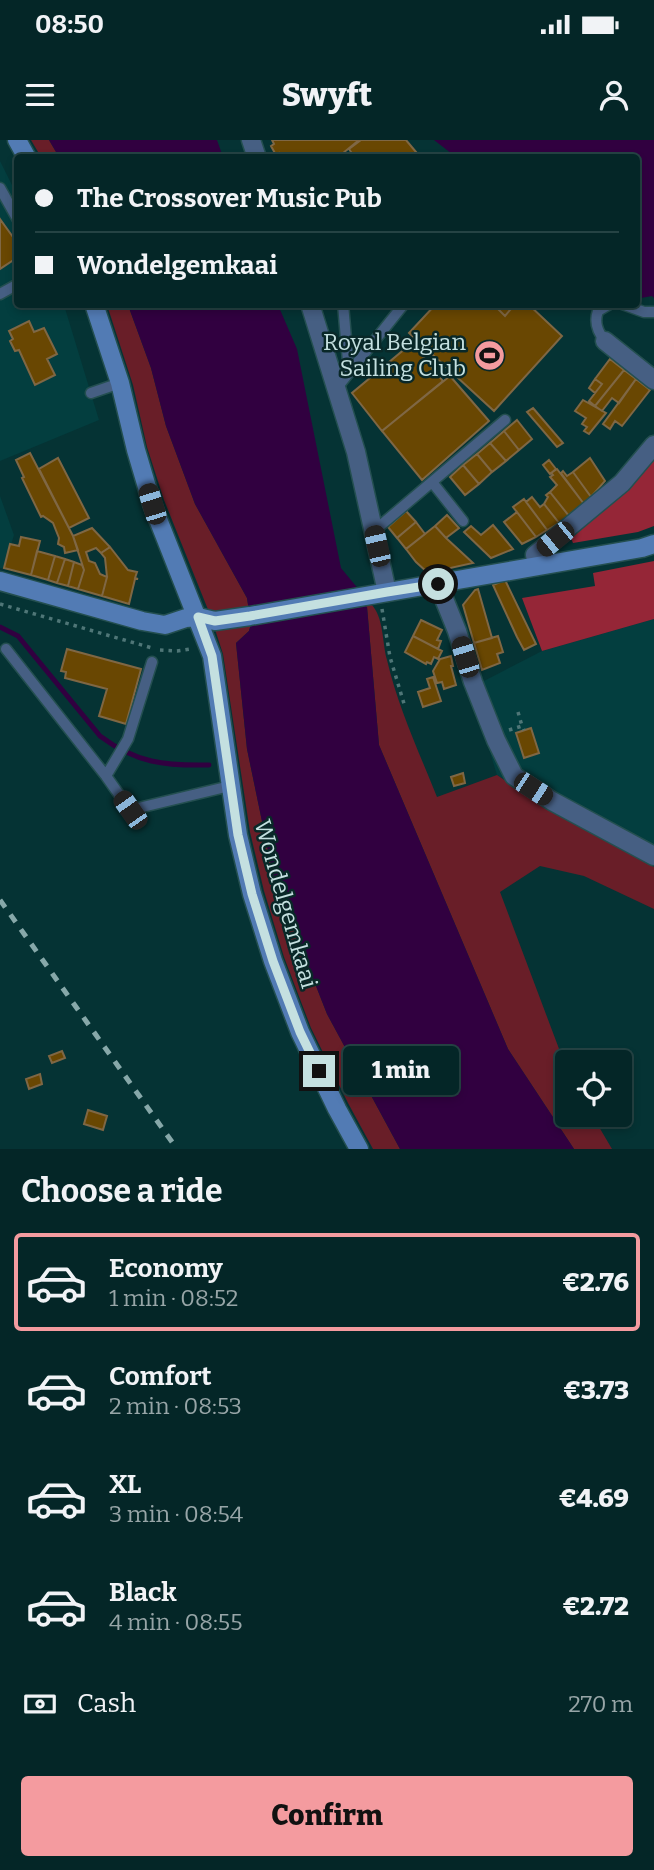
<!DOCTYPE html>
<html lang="en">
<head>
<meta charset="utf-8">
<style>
	body { margin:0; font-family:Bitter,serif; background:#0d2e2f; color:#f1f3f6; height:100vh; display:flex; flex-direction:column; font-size:26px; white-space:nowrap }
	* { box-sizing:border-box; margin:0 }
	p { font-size:23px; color:#97a5a7 }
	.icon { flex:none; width:38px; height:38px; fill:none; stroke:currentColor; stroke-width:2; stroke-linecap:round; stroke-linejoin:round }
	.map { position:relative; height:1009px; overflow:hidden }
	.side { display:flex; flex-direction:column; background:#042627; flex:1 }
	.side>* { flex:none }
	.banner { position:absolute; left:14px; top:14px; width:626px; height:154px; border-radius:7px; box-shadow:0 4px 10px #0003,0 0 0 2px #254344; display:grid; align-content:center; height:154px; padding:0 21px; background:#042627 }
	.buttons { position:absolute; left:555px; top:910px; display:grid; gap:14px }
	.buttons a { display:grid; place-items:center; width:77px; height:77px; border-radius:7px; background:#042627; box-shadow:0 4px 10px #0003,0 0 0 2px #254344; font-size:35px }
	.end { position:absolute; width:32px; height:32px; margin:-16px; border:9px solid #c4e0e0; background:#111; box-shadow:0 0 0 4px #111 }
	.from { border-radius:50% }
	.bubble { position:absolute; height:49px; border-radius:7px; background:#042627; box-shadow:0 4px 10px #0003,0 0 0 2px #254344; font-size:23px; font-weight:800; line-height:49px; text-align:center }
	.car { position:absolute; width:21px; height:42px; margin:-21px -10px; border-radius:9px; box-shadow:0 0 5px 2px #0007; background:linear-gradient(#222 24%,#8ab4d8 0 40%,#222 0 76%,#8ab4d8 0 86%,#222 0) }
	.banner b { display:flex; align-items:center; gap:24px; height:66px; font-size:26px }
	.banner b+b { border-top:2px solid #254344 }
	.banner i { width:18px; height:18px; background:#f1f3f6 }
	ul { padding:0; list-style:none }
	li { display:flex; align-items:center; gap:21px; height:98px; margin:0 14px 10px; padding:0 7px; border:4px solid transparent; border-radius:7px }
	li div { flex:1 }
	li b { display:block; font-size:26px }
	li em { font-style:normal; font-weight:800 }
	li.active { border-color:#f49b9f }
	li>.icon { width:63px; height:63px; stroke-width:1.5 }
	h2 { padding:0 21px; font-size:32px; line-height:84px }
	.pay { display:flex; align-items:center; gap:18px; height:77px; padding:0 21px; font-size:26px }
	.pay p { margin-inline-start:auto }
	.button { display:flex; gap:14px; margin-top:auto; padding:14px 21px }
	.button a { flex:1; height:80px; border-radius:7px; background:#f49b9f; color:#111; font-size:28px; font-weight:800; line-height:80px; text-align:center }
	.status { display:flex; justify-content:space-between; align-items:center; height:49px; padding:0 35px; background:#042627; direction:ltr }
	.status svg { height:19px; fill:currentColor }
	header { display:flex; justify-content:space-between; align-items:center; height:91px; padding:0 21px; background:#042627; font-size:32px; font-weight:800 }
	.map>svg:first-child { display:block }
	.built { fill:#033e3f }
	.green { fill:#691e28 }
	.forest { fill:#952637 }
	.water { fill:#310040 }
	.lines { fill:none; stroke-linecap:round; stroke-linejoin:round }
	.stream { stroke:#310040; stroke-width:5 }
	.building { fill:#694702; stroke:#7f6744; stroke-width:2 }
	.service-casing { stroke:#244f50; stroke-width:13 }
	.minor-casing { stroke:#244f50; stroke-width:21 }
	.secondary-casing { stroke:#244f50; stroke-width:21 }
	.path { stroke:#4f7677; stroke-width:3.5; stroke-dasharray:3.5 5; stroke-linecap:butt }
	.service { stroke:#465f83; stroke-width:10 }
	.minor { stroke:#465f83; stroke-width:18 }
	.secondary { stroke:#527bb4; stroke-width:18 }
	.rail { stroke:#87a8a9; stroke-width:5; stroke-dasharray:9 9; stroke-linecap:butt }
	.route { stroke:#c4e0e0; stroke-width:9 }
	.labels { text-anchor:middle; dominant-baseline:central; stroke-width:5; stroke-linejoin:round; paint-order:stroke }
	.poi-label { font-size:23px; fill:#c4e0e0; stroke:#092828; text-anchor:end }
	.street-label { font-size:23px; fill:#c4e0e0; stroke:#092828 }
</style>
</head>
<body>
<div class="status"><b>08:50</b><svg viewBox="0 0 49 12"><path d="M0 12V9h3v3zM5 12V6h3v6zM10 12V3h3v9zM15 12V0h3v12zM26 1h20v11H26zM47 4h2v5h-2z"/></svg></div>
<header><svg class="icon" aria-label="menu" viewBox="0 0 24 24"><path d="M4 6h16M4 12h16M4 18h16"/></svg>Swyft<svg class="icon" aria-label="person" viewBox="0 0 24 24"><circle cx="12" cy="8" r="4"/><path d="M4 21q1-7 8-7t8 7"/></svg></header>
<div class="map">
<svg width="654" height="1009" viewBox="0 0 654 1009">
	<rect width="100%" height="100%" fill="#053334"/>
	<path class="built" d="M0,21L17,55L18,164L64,165L99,280L0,321Z
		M0,356L14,395L4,428H0Z
		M654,479V727L547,669L497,635L485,596L482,542L542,511Z"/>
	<path class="green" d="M31,0H49L59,17H41Z
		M107,165H128L151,228L166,286L195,364L247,458L251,484L249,491L236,503L247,609L274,739L327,874L400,1009H373L348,963L311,888L284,817L264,751L250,692L223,514L211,477L164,360L147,307L133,245Z
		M362,464H371C384,477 382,502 387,520C398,567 419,612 437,657L497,635L547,669L654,727V769L584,736L540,726L500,752L567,930V975H592L612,1009H574L508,909L379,605L367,467Z"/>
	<path class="forest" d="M654,318V386L638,392L573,403L570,396Z
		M654,421V479L542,511L522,458L595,446L593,433Z"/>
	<path class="water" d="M49,0H217L223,17H59Z
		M434,0H654V158L652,156L641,158L637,156V18L456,17Z
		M128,165H278L297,209L341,428L360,451L362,464L367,467L379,605L508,909L574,1009H400L327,874L274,739L247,609L236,503L249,491L251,484L247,458L195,364L166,286L151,228Z"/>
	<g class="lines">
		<path class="stream" d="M0,487L18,496L100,596C136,623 165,626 209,625"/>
	</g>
	<path class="building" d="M272,0H359L337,18H282L279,13L276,15L271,6L274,4Z
		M361,0H406L416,12L409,18H355L349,9Z
		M0,79L18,104V117L0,129Z
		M436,164H528L562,196L494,271L409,193Z
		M493,164H515L505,176Z
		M29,181L34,192L44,188L57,214L47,219L55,235L35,245L19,210L15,211L10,201L13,199L9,191Z
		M412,203L443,241L382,291L352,253Z
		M610,219L624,230L595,266L589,261L602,244L595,239Z
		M624,230L636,239L619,263L612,258L602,271L595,266Z
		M450,236L489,281L422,340L382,291Z
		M595,239L602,244L595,253L589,248Z
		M636,239L650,250L622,286L615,281L610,289L603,284Z
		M583,260L606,273L589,294L584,291L587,287L582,284L586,278L575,271Z
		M533,268L563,303L557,307L527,272Z
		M517,280L532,299L519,310L504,291Z
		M504,291L519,310L506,321L490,303Z
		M490,303L506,321L492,332L477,314Z
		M30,313L73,396L78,410L65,413L64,407L58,404L59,398L53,383L43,376L41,377L22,338L24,337L16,320Z
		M477,314L492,332L479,344L463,325Z
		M58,318L89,378L69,388L39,329Z
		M590,318L605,341L591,357L573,332Z
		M549,320L556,329L550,334L543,325Z
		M463,325L479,344L465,355L450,337Z
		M557,329L584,364L569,376L550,352L557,345L550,337L553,335L551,333Z
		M563,331L567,336L573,332L591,357L584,364L561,333Z
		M550,352L569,376L559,383L544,364L548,357L546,355Z
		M532,357L540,367L544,364L559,383L547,390L526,362Z
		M524,359L547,390L536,397L513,367Z
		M406,371L416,382L397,398L388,387Z
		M517,372L536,397L522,404L504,382Z
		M447,375L459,388L446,398L435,386Z
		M416,382L425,394L406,409L397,398Z
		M493,385L513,409L491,418L464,392L471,386L481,395Z
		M435,386L446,398L473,423L428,433L416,422L406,409Z
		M92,388L110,407L101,413L96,408L86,412L89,421L95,423L100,434L107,437L102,456L78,449L84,430L73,396Z
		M21,397L40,401L31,435L4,428L10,404L19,406Z
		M110,407L128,430L137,432L135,438L138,439H135L129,464L102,456L107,437L105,418L101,413Z
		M37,411L55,416L48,440L31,435Z
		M55,416L65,419L57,443L48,440Z
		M65,419L74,422L68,446L57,443Z
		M74,422L82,425L84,430L78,449L68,446Z
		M505,440L536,504L524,510L517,497L493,445Z
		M478,449L492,498L474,503L463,465L475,450Z
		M421,480L442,490L437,500L441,501L438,509L413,496Z
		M413,496L442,511L438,519L434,517L431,524L427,522L426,524L405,512Z
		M498,496L503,512L497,514L500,523L482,530L474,503Z
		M67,509L141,529L126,584L99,576L107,549L65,538L66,532L61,531Z
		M451,516L453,526H451L456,545L444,549L442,542L437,543L433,531L440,519Z
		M433,537L441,561L423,567L418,552L430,548L427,539Z
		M531,588L539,613L524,618L516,593Z
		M463,633L465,643L454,646L451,637Z
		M62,911L65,918L52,923L49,916Z
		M40,934L42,944L29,949L26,939Z
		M88,970L107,976L103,990L84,984Z"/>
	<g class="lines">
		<defs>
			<path id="service" d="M0,48L18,80
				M0,154L18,144
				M343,164L349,233
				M622,164L644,172H654
				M605,201C597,191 594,182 598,171L610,164
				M336,249L404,164
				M91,253L120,243
				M432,342L463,381
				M374,391L505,280
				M6,509L106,636L128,599L152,522
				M106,636L130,670L230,646"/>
			<path id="minor" d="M251,0L257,18
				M310,164L356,312L387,452
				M605,201L654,240
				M537,426L535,415L622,343L654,305
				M438,444L457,491L473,542L496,600L514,636L552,661L654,716"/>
			<path id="secondary" d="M17,0L27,18
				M94,164L120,243L136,310L152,364L212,516L238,695L252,754L273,821L300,892L337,969L359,1009
				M0,441L142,481L165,485L186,478L198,477L215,481L250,476L642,408L654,404"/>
		</defs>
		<use href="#service" class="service-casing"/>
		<use href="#minor" class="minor-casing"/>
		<use href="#secondary" class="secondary-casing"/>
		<path class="path" d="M0,464L152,508
			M382,469L390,517L405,567
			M160,510L177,511L190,509
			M518,572L522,586
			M509,590L522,586L524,590"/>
		<use href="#service" class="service"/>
		<use href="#minor" class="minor"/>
		<use href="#secondary" class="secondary"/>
		<path class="rail" d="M0,760L177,1009"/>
	</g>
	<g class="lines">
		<path class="route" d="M319,931L300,892L273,821L252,754L238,695L212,516L198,477L215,481L250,476L387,452L438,444"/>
	</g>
	<defs>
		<symbol id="stadium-disc" viewBox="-11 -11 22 22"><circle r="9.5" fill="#f49b9f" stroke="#092828"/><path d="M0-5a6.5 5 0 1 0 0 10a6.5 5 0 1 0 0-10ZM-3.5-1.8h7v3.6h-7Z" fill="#111"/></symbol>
	</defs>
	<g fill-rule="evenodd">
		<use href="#stadium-disc" x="472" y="198" width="35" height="35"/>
	</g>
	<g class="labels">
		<g class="poi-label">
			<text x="466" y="202">Royal Belgian<tspan x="466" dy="26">Sailing Club</tspan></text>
		</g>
		<g class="street-label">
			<text transform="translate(286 764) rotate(74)">Wondelgemkaai</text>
		</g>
	</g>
</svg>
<div class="buttons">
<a><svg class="icon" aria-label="locate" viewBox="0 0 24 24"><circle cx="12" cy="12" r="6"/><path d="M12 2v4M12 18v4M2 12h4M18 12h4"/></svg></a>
</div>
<i class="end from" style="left:438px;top:444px"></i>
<i class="end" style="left:319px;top:931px"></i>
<div class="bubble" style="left:343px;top:906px;width:116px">1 min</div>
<i class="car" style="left:152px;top:364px;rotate:343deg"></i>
<i class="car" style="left:555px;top:399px;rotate:231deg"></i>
<i class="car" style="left:377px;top:406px;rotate:347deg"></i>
<i class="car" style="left:465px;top:517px;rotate:343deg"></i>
<i class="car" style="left:533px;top:649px;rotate:123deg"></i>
<i class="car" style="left:130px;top:670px;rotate:325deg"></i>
<div class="banner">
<b><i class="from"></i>The Crossover Music Pub</b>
<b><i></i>Wondelgemkaai</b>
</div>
</div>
<section class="side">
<h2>Choose a ride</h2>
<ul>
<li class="active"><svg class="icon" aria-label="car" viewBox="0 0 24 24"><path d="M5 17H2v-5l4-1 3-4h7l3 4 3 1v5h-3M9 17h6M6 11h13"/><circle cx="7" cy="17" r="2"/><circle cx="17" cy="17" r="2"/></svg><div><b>Economy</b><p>1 min · 08:52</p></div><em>€2.76</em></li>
<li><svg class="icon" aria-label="car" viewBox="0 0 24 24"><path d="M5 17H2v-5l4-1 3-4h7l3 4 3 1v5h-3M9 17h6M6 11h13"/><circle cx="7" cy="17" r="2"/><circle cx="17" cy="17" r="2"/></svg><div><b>Comfort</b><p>2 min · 08:53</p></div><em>€3.73</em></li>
<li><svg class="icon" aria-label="car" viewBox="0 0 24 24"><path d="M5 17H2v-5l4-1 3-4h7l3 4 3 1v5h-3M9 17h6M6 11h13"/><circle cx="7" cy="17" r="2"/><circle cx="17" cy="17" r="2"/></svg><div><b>XL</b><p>3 min · 08:54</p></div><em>€4.69</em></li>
<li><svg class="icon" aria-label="car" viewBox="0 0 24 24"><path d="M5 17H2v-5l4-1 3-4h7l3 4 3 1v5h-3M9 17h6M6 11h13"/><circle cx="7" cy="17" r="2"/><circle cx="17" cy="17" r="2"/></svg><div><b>Black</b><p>4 min · 08:55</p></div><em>€2.72</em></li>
</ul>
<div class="pay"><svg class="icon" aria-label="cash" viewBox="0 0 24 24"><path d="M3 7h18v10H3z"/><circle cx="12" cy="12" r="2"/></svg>Cash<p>270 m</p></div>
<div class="button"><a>Confirm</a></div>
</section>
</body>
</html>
